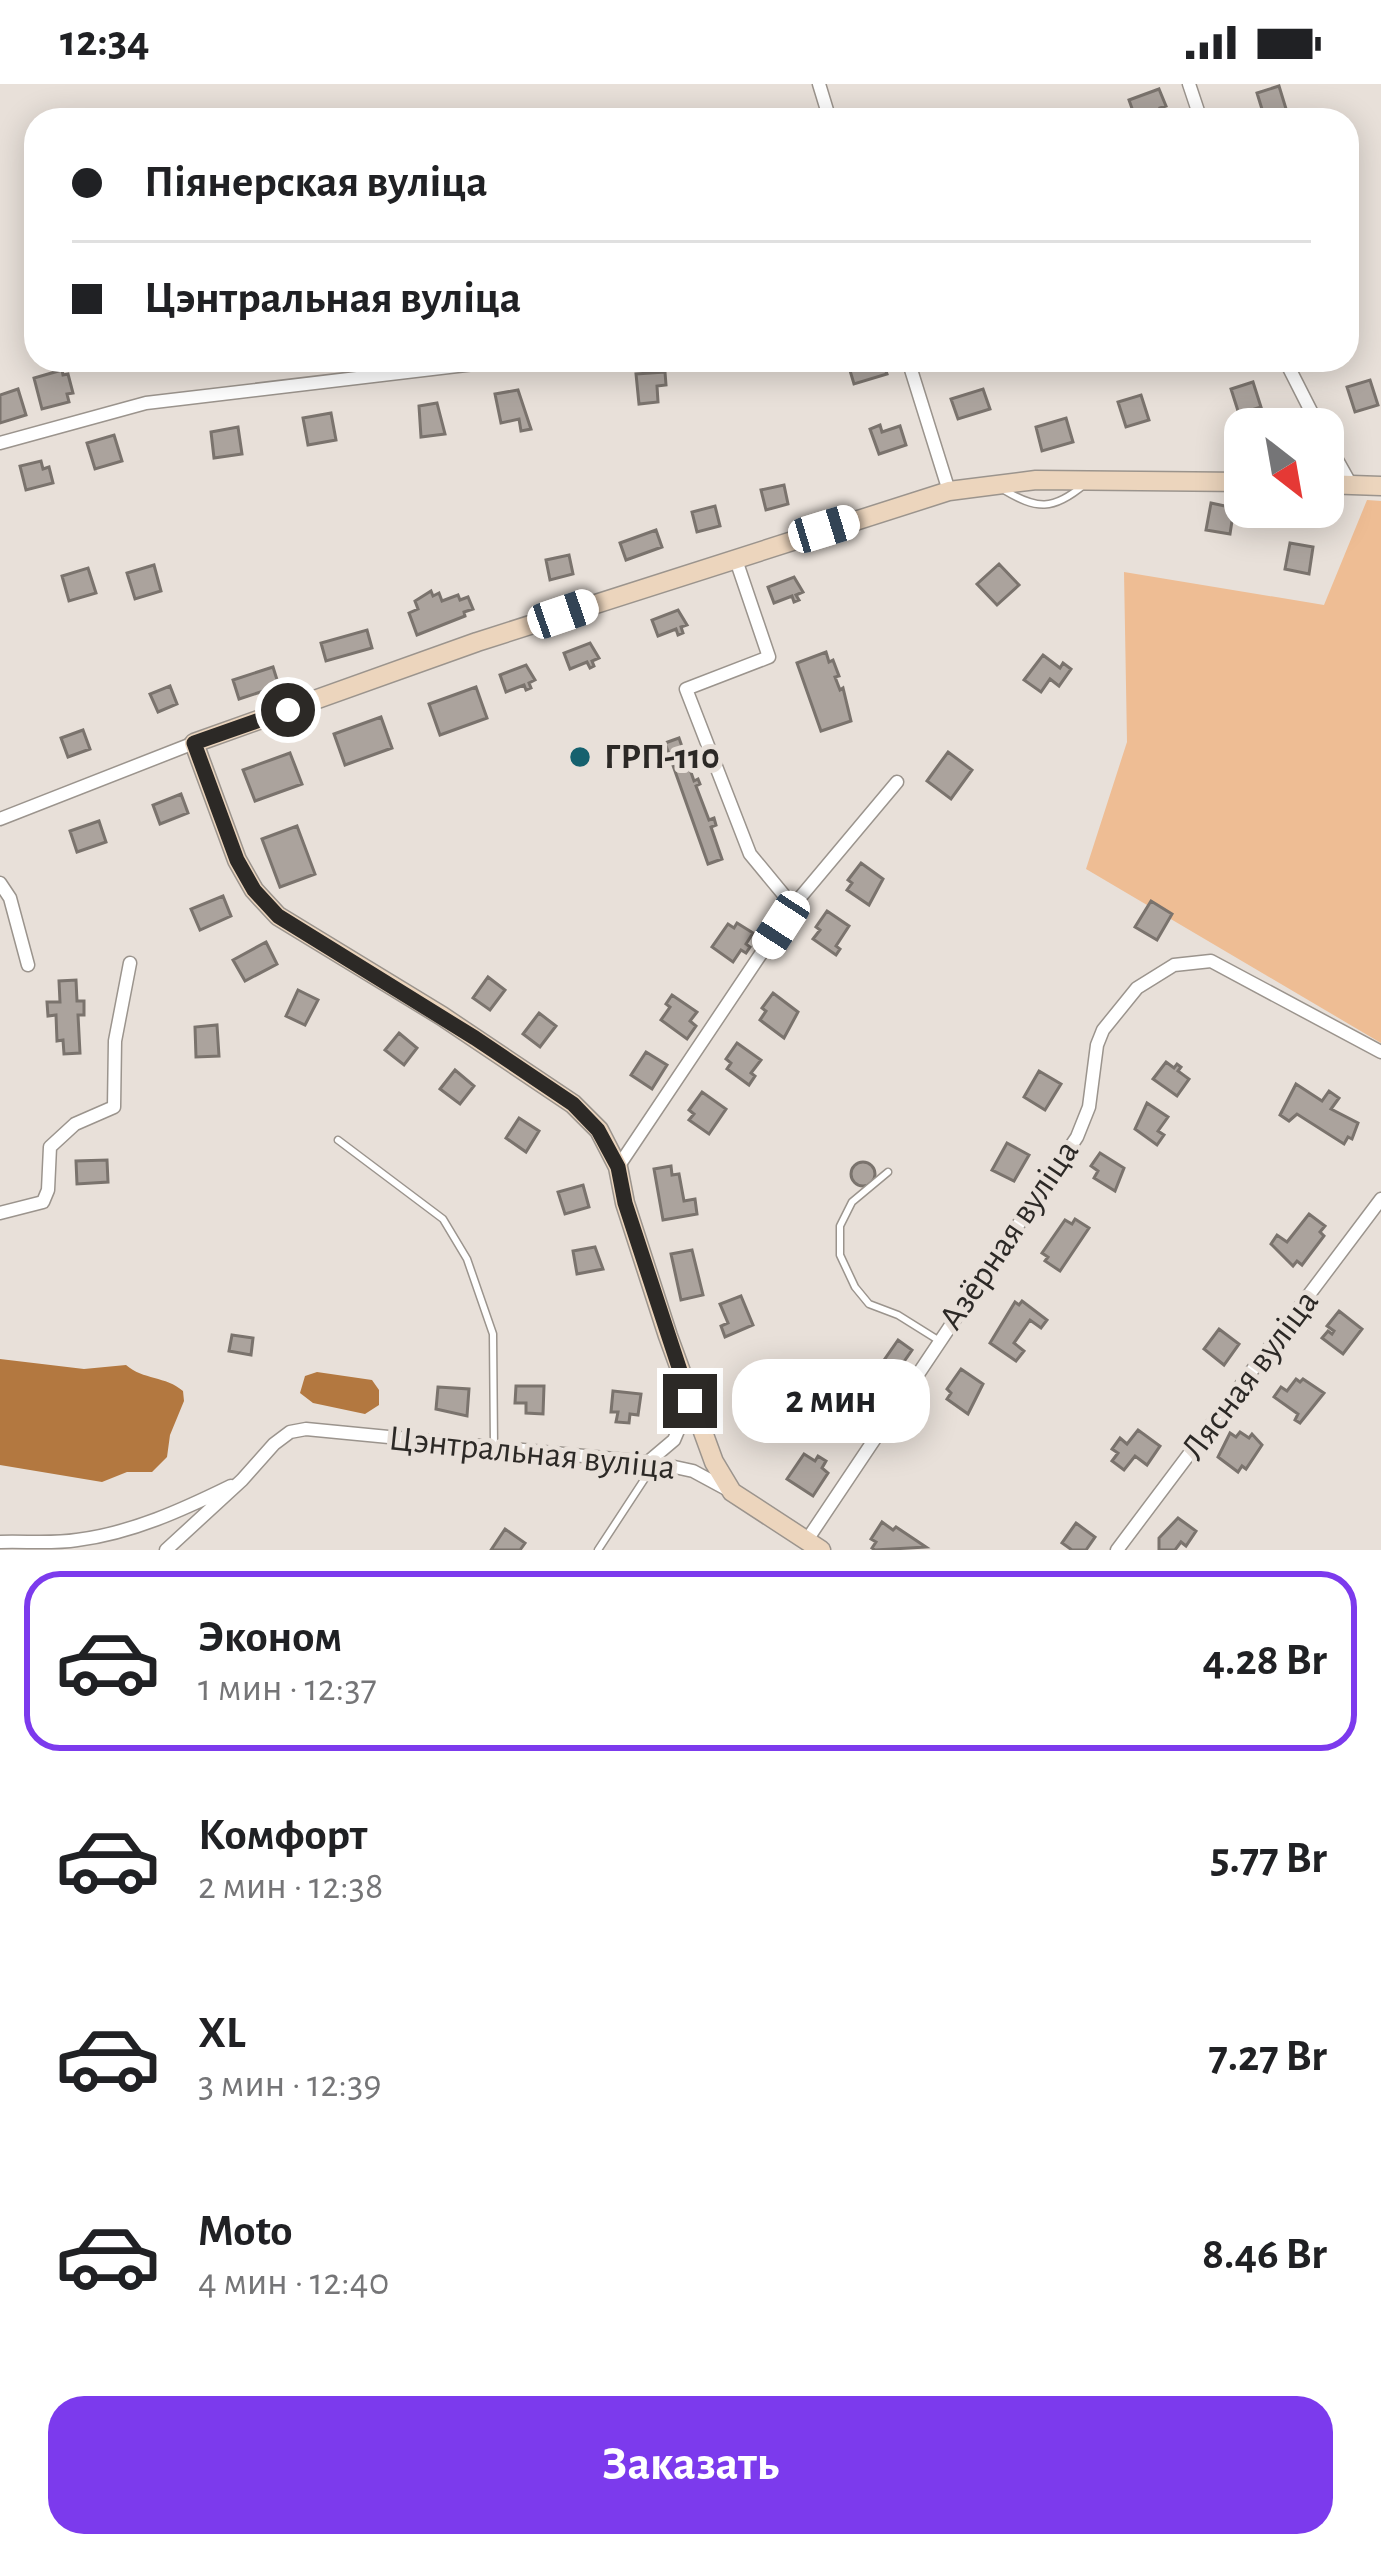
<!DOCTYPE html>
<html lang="ru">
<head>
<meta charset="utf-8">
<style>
	body { margin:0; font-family:"Alegreya Sans",sans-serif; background:#f6f6f6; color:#202124; height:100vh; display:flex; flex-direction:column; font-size:45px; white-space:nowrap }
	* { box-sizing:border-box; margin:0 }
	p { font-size:39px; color:#757577 }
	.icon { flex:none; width:66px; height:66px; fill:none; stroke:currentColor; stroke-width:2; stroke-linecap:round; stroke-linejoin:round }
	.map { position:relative; height:1466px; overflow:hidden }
	.details { display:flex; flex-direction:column; background:#fff; flex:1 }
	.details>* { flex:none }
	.hud { position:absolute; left:24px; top:24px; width:1335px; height:264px; border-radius:36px; box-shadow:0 6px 30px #0003; display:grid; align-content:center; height:264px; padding:0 48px; background:#fff }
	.needle { width:78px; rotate:149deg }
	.fabs { position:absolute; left:1224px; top:324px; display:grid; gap:24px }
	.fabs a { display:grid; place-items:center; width:120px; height:120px; border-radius:24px; background:#fff; box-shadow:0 6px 30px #0003; font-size:60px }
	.end { position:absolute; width:54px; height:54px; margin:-27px; border:15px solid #2c2926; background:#fff; box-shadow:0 0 0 6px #fff }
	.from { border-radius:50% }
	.bubble { position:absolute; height:84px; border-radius:36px; background:#fff; box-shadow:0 6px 30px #0003; font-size:39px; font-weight:700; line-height:84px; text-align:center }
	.car { position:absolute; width:36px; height:72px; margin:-36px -18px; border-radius:15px; box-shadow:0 0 9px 3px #0007; background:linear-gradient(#fff 24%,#345 0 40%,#fff 0 76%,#345 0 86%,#fff 0) }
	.hud b { display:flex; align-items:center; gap:42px; height:114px; font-size:45px }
	.hud b+b { border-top:3px solid #e0e0e0 }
	.hud i { width:30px; height:30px; background:#202124 }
	ul { padding:21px 0 0; list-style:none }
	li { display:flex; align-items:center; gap:36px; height:180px; margin:0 24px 18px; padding:0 24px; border:6px solid transparent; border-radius:36px }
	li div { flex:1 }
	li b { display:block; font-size:45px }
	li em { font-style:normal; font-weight:700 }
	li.current { border-color:#7c3aed }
	li>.icon { width:108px; height:108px; stroke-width:1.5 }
	.primary-button { display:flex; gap:24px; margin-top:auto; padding:24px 48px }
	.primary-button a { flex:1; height:138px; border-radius:36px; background:#7c3aed; color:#fff; font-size:48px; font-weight:700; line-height:138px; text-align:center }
	.status { display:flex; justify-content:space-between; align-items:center; height:84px; padding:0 60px; background:#fff; direction:ltr }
	.status svg { height:33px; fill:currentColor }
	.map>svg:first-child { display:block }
	.green { fill:#eebd94 }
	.water { fill:#b37840 }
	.building { fill:#aba39d; stroke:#7a736d; stroke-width:3 }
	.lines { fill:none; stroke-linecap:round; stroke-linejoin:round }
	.lane-casing { stroke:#9b948d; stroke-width:9 }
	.street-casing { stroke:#9b948d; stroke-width:15 }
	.secondary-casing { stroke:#9b948d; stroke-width:21 }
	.lane { stroke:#fff; stroke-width:6 }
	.street { stroke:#fff; stroke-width:12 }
	.secondary { stroke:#ecd5bd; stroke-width:18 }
	.route { stroke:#2c2926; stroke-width:15 }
	.poi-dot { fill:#16616e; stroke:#e8e0d9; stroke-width:4.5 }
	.labels { text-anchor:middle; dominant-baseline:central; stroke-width:10; stroke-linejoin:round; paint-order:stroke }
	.poi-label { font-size:36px; font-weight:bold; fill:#2c2926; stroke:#e8e0d9; text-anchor:start }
	.street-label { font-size:36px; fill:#2c2926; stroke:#e8e0d9 }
</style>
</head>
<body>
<div class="status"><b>12:34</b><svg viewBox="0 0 49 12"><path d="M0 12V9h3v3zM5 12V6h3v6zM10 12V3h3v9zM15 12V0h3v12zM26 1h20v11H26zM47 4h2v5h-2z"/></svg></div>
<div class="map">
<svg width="1381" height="1466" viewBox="0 0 1381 1466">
	<rect width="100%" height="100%" fill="#e8e0d9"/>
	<path class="green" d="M1367,416L1381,417V959L1086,785L1127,658L1124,488L1324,521Z"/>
	<path class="water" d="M0,1275L84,1285L126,1281C143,1296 166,1292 183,1307L184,1317L170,1351L167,1373L152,1388H127L102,1398L0,1381Z
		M317,1288L372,1296L379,1306V1321L365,1330L313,1319L300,1309L305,1292Z"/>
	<path class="building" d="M1279,2L1287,28L1265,35L1257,9Z
		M1159,5L1166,22L1160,24L1162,30L1136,36L1129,16Z
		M860,276H882L887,290L854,300L848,280Z
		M62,286L63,291L68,290L73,309L67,310L69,318L42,325L34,294Z
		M665,288L666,301L657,302L658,318L639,320L636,290Z
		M1370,296L1378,321L1355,328L1347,303Z
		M1253,298L1261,323L1239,330L1231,305Z
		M18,305L26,331L0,339V311Z
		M983,305L990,325L958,335L951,315Z
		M518,306L531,345L521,347L519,335L501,339L495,310Z
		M1141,311L1149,336L1126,343L1118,318Z
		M437,319L445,350L421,353L419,322Z
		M331,329L336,356L308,361L303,334Z
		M1066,334L1073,358L1042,367L1036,343Z
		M880,341L882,348L900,342L906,361L879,370L870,345Z
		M238,343L242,370L214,374L211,348Z
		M114,351L122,377L95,385L87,359Z
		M41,377L43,385L49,383L53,399L26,406L20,382Z
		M784,401L788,420L766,426L761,406Z
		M1211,419L1234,424L1230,450L1206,446Z
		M715,422L720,442L697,448L692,428Z
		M656,446L662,463L626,476L620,459Z
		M1290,459L1313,463L1309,490L1285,485Z
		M569,471L573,490L550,496L546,476Z
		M999,480L1019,501L997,521L977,500Z
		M154,481L161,507L135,515L127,489Z
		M88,484L96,509L69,517L62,492Z
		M794,493L803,508L796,511L799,516L794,518L792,512L774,519L768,503Z
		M431,507L433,512L439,509L442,517L458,511L460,516L468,513L473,525L464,528L465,532L417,551L409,529L418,525L415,517Z
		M678,526L687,541L681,543L683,549L678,551L676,545L658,552L652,536Z
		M367,546L372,564L326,577L321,559Z
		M590,559L599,574L592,577L594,582L590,584L587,578L570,585L564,569Z
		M826,568L829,578L833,576L839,592L835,593L840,606L843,604L851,637L821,647L797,579Z
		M1043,571L1060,584L1063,579L1071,585L1059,602L1050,595L1041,608L1024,596Z
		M526,581L535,596L529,599L531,604L526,606L524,601L506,608L500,591Z
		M273,583L279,602L239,615L233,596Z
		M170,602L177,620L158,628L150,610Z
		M476,603L487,634L440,651L429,620Z
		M381,633L392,664L345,681L334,650Z
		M83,646L90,665L68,673L61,654Z
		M679,654L694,697L698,695L700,700L696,702L709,736L714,734L716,741L711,743L722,775L708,780L665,659Z
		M948,668L972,686L951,715L927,697Z
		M290,669L302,700L255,717L243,686Z
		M181,710L188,729L160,740L153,721Z
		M99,737L106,758L77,768L70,747Z
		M297,742L315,790L280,803L262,755Z
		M861,779L883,795L869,821L847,806L852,799L848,796Z
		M223,812L231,832L200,846L191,825Z
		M1151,817L1172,830L1157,856L1135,843Z
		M827,827L849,842L836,862L840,865L836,871L813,855L820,846L816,843Z
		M737,839L753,849L746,860L750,863L746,869L741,866L733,878L712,863L728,840L734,844Z
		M266,858L277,880L245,897L233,876Z
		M488,893L505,906L490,926L473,914Z
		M76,896L77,917H84V931H78L80,969L64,970L63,956L57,957L56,931L48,932L47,918H60L59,897Z
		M298,906L318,916L305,941L286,932Z
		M773,909L798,928L784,954L760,936L766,927L762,924Z
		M672,911L697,928L690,937L696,942L687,955L661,936L670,923L666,920Z
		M539,929L556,942L540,963L523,950Z
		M217,941L219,972L196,973L195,943Z
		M399,949L417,964L404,981L385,966Z
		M737,959L761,976L751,989L755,992L749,1001L727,985L731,979L726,975Z
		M646,968L667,981L652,1005L631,991Z
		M1166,978L1174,984L1177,980L1181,983L1178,987L1189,995L1177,1012L1153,995Z
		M455,986L474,1002L460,1020L440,1005Z
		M1039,987L1061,1000L1045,1026L1024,1013Z
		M1296,1000L1322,1017L1329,1007L1339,1014L1331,1025L1358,1039L1352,1055L1348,1053L1344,1060L1297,1030L1289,1037L1280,1031Z
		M702,1008L726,1025L709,1050L689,1036L694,1030L689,1026Z
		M1147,1019L1168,1033L1158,1047L1164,1051L1157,1061L1135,1045Z
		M519,1034L539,1047L526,1068L506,1054Z
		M1007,1059L1029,1071L1014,1097L992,1086Z
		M1100,1069L1124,1084L1115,1107L1094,1094L1098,1087L1091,1082Z
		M107,1076L108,1098L77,1100L76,1077Z
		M851 1090a12 12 0 1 1 24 0a12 12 0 1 1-24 0Z
		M671,1082L672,1091L679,1090L684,1117L695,1115L697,1130L663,1136L654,1085Z
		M583,1101L589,1123L565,1130L558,1108Z
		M1309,1130L1325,1142L1320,1148L1324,1152L1302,1181L1297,1177L1293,1182L1271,1160L1277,1151L1287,1158Z
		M1075,1135L1089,1144L1060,1187L1045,1177L1048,1173L1042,1169L1065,1136L1072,1140Z
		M595,1163L603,1185L577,1190L573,1167Z
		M692,1166L703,1211L681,1216L671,1170Z
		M741,1212L753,1241L725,1253L721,1242L728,1239L720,1220Z
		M1022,1217L1047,1236L1041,1244L1030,1236L1014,1259L1024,1267L1016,1277L990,1259L1015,1218L1019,1221Z
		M1339,1227L1362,1245L1343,1270L1322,1254L1328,1247L1332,1250L1334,1247L1327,1242Z
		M1219,1245L1239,1260L1224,1281L1204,1265Z
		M232,1251L253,1254L251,1271L229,1267Z
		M898,1256L912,1266L894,1292L880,1282Z
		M961,1285L983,1300L968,1330L947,1315L951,1309L947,1305Z
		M1296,1295L1300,1298L1303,1295L1324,1309L1300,1339L1295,1336L1298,1330L1274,1313L1281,1303L1287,1307Z
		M516,1302H544L543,1330L526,1329V1319H515Z
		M438,1303L469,1305L467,1332L436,1325Z
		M613,1307L641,1310L638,1331L630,1330L629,1339L616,1338L618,1328H611Z
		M1138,1346L1160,1362L1147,1381L1135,1372L1124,1386L1112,1377L1118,1369L1112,1365L1120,1354L1127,1360Z
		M1240,1348L1249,1354L1252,1350L1262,1361L1246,1385L1242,1382L1238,1388L1218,1373L1230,1349L1236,1353Z
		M804,1370L815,1377L818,1372L826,1377L822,1384L828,1389L813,1412L787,1395Z
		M1178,1434L1196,1447L1186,1462L1181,1458L1175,1466H1159V1454Z
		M882,1438L893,1446L896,1443L926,1463L875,1466L872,1464L876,1458L871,1455Z
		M1076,1439L1095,1453L1086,1466H1072L1062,1459Z
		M505,1445L525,1459L520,1466H491Z"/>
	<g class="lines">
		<defs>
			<path id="lane" d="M1002,405C1037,426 1053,427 1085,400
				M338,1056L443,1135L467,1175L493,1250L494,1363
				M888,1088L852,1118L840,1142V1171L855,1203L869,1220L898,1231L938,1256
				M598,1466L655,1379"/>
			<path id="street" d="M819,0L830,36
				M1189,0L1201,36
				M908,276L949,407
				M1285,276L1320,345
				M1323,351L1351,401
				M0,359L146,319L508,276
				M735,473L769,573L686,605L750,770L793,822
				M0,735L194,659
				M0,799L10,814L28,881
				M618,1083L793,822L897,698
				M0,1129L43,1118L48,1106L50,1063L75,1040L114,1023L115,957L130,879
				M648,1378L674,1356L690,1318
				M807,1456L1077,1053L1089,1023L1097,961L1103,946L1137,904L1174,881L1211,877L1381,968
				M0,1458C25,1457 52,1460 77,1456C132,1449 182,1426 231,1402
				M166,1466L242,1396L274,1360L290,1348L306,1345L656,1379L693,1387L730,1407
				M1117,1466L1381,1115"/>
			<path id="secondary" d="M1323,400L1381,402
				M821,1466L732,1408L714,1378L668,1252L625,1119L618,1083L599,1046L573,1020L442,932L278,832L254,806L237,776L194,659L477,558L949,407L1036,396L1245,398"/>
		</defs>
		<use href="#lane" class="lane-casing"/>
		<use href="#street" class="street-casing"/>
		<use href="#secondary" class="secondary-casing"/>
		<use href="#lane" class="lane"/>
		<use href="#street" class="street"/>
		<use href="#secondary" class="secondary"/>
	</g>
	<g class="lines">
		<path class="route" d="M288,626L194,659L237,776L254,806L278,832L475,954L573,1020L598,1046L618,1083L625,1119L690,1317"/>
	</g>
	<circle class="poi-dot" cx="580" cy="673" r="12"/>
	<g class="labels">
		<g class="poi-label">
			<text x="604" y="673">ГРП-110</text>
		</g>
		<g class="street-label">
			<text transform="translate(1009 1151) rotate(-56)">Азёрная вуліца</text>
			<text transform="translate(1250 1291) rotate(-53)">Лясная вуліца</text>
			<text transform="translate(532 1369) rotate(6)">Цэнтральная вуліца</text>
		</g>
	</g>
</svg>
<div class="fabs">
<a><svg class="needle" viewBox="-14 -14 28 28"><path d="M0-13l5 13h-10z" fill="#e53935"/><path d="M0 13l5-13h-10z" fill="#757577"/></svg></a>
</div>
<i class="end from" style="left:288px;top:626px"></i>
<i class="end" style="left:690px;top:1317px"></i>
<div class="bubble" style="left:732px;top:1275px;width:198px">2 мин</div>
<i class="car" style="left:824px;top:445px;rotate:73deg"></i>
<i class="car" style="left:563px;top:530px;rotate:71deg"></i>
<i class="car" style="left:781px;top:841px;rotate:213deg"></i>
<div class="hud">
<b><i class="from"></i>Піянерская вуліца</b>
<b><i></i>Цэнтральная вуліца</b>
</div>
</div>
<section class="details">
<ul>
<li class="current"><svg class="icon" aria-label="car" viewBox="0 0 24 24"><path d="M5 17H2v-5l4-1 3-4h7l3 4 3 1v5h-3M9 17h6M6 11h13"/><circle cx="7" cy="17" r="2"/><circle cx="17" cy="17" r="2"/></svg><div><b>Эконом</b><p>1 мин · 12:37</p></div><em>4.28 Br</em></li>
<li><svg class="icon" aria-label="car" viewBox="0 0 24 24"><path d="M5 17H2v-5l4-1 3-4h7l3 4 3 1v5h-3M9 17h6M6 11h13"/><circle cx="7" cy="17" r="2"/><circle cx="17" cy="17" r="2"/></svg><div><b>Комфорт</b><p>2 мин · 12:38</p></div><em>5.77 Br</em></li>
<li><svg class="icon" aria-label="car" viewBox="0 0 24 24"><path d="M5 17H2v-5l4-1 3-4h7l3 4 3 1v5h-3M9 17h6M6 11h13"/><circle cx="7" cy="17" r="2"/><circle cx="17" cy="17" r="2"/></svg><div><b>XL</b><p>3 мин · 12:39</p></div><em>7.27 Br</em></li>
<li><svg class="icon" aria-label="car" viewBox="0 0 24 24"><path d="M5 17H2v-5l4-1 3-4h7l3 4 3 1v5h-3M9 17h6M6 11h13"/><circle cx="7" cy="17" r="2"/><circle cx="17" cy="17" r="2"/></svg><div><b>Moto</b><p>4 мин · 12:40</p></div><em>8.46 Br</em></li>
</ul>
<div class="primary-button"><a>Заказать</a></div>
</section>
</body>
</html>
